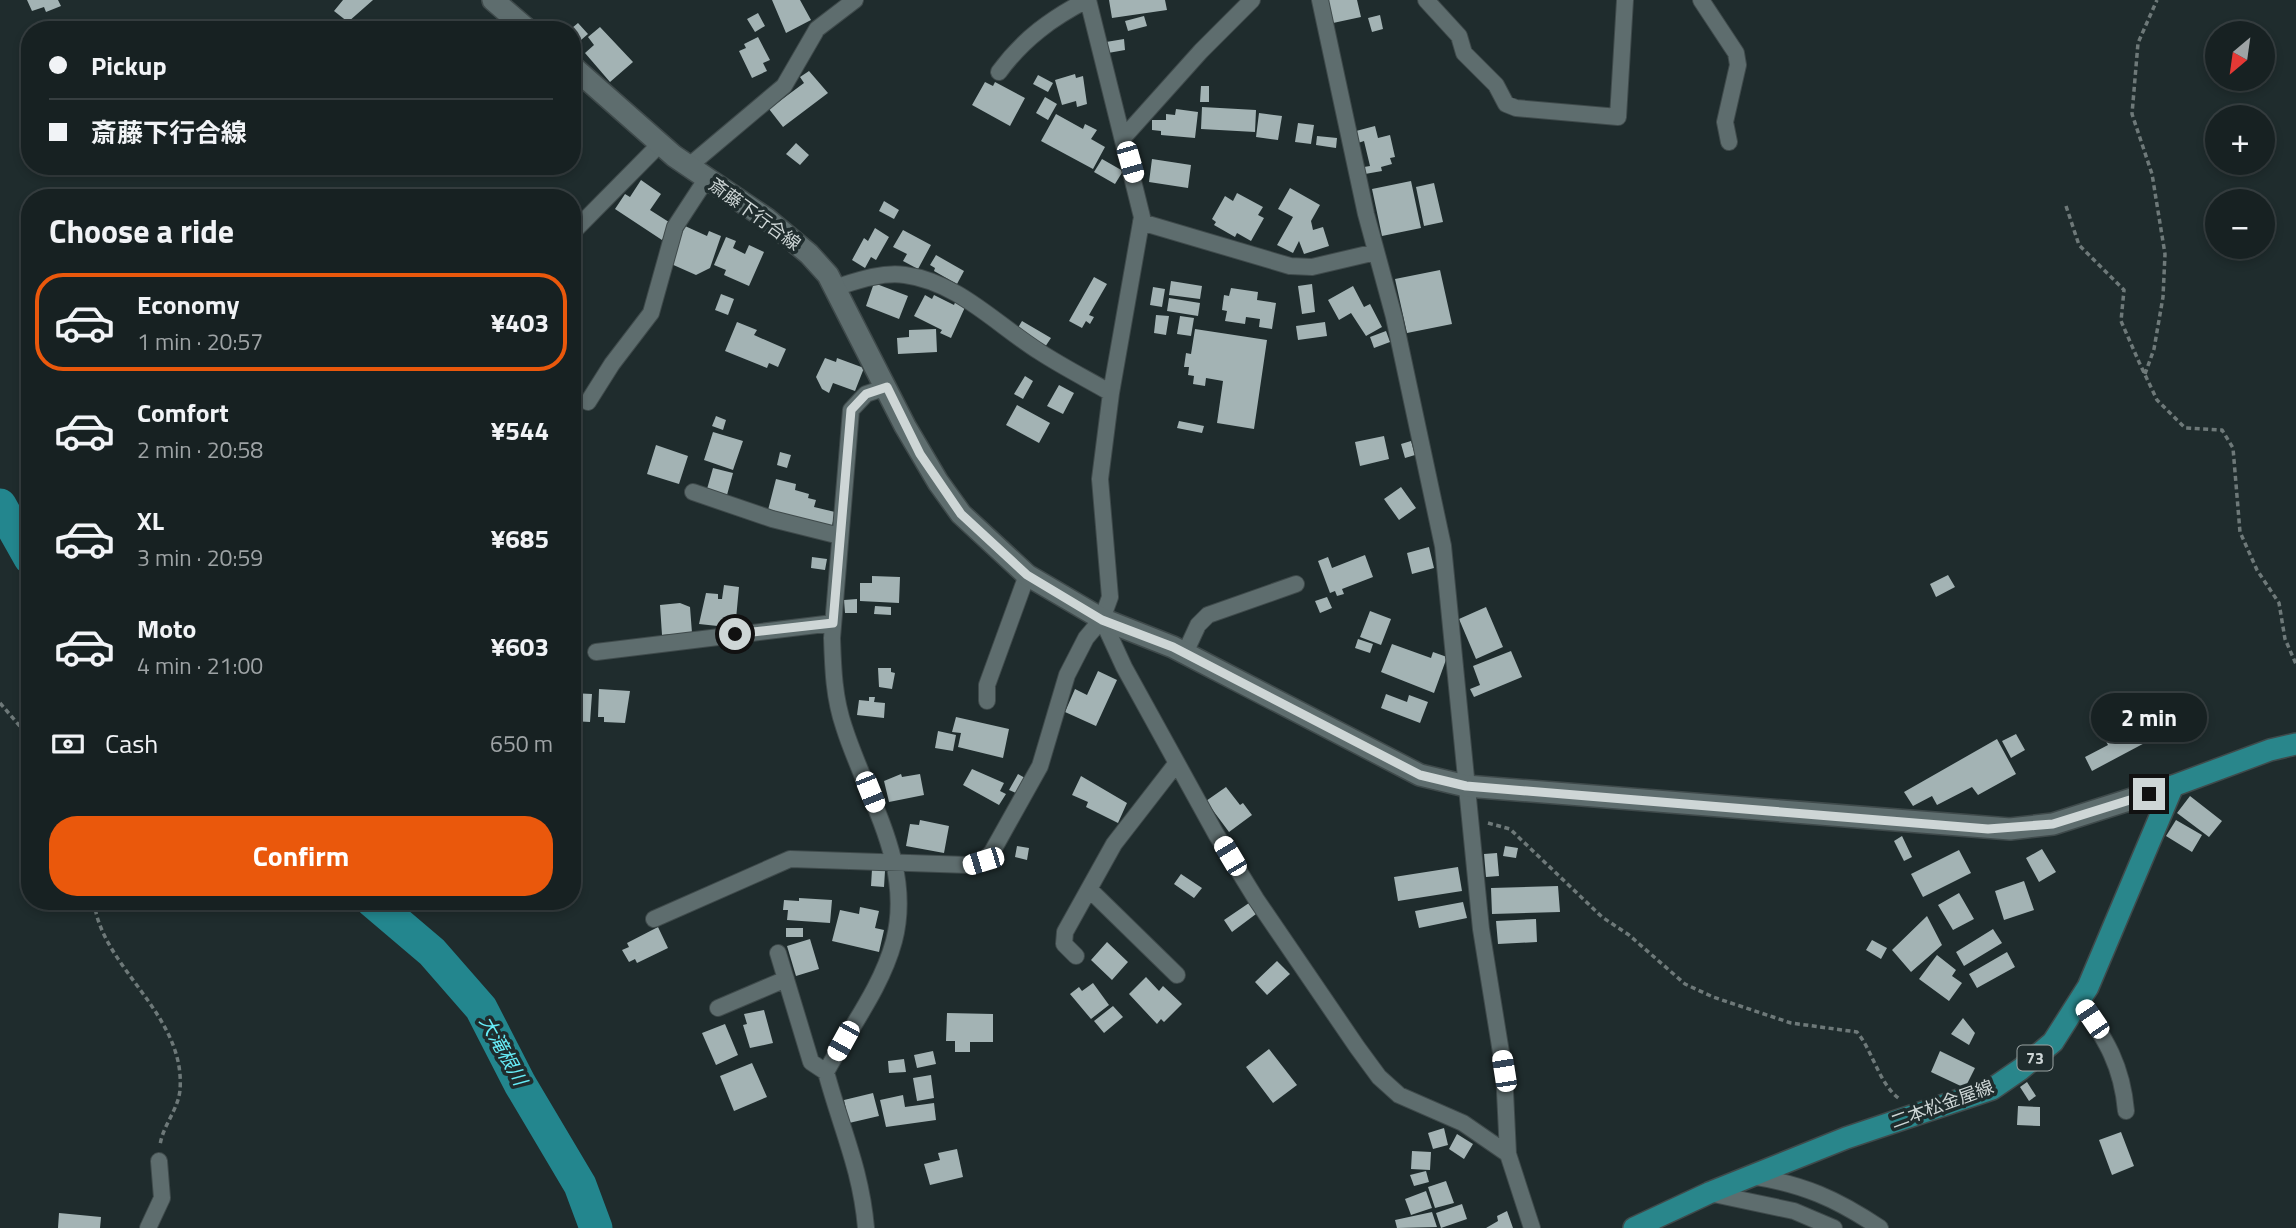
<!DOCTYPE html>
<html lang="en">
<head>
<meta charset="utf-8">
<style>
	body { margin:0; font-family:"Titillium Web","Noto Sans JP",sans-serif; background:#20292a; color:#f1f3f6; height:100vh; display:flex; flex-direction:column; font-size:26px; white-space:nowrap }
	* { box-sizing:border-box; margin:0 }
	p { font-size:23px; color:#9ea3a5 }
	.icon { flex:none; width:38px; height:38px; fill:none; stroke:currentColor; stroke-width:2; stroke-linecap:round; stroke-linejoin:round }
	.map { position:relative; flex:1; overflow:hidden }
	.side { position:absolute; left:21px; top:189px; width:560px; height:721px; display:flex; flex-direction:column; background:#172122; border-radius:28px; box-shadow:0 4px 10px #0003,0 0 0 2px #363e40 }
	.side>* { flex:none }
	.top-card { position:absolute; left:21px; top:21px; width:560px; height:154px; border-radius:28px; box-shadow:0 4px 10px #0003,0 0 0 2px #363e40; display:grid; align-content:center; height:154px; padding:0 28px; background:#172122 }
	.needle { width:46px; rotate:209deg }
	.buttons { position:absolute; left:2205px; top:21px; display:grid; gap:14px }
	.buttons a { display:grid; place-items:center; width:70px; height:70px; border-radius:50%; background:#172122; box-shadow:0 4px 10px #0003,0 0 0 2px #363e40; font-size:35px }
	.end { position:absolute; width:32px; height:32px; margin:-16px; border:9px solid #ced6d6; background:#111; box-shadow:0 0 0 4px #111 }
	.from { border-radius:50% }
	.bubble { position:absolute; height:49px; border-radius:24px; background:#172122; box-shadow:0 4px 10px #0003,0 0 0 2px #363e40; font-size:23px; font-weight:700; line-height:49px; text-align:center }
	.car { position:absolute; width:21px; height:42px; margin:-21px -10px; border-radius:9px; box-shadow:0 0 5px 2px #0007; background:linear-gradient(#fff 24%,#345 0 40%,#fff 0 76%,#345 0 86%,#fff 0) }
	.top-card b { display:flex; align-items:center; gap:24px; height:66px; font-size:26px }
	.top-card b+b { border-top:2px solid #363e40 }
	.top-card i { width:18px; height:18px; background:#f1f3f6 }
	ul { padding:0; list-style:none }
	li { display:flex; align-items:center; gap:21px; height:98px; margin:0 14px 10px; padding:0 14px; border:4px solid transparent; border-radius:28px }
	li div { flex:1 }
	li b { display:block; font-size:26px }
	li em { font-style:normal; font-weight:700 }
	li.selected { border-color:#ea580c }
	li>.icon { width:63px; height:63px; stroke-width:1.5 }
	h2 { padding:0 28px; font-size:32px; line-height:84px }
	.pay { display:flex; align-items:center; gap:18px; height:77px; padding:0 28px; font-size:26px }
	.pay p { margin-inline-start:auto }
	.action { display:flex; gap:14px; margin-top:auto; padding:14px 28px }
	.action a { flex:1; height:80px; border-radius:28px; background:#ea580c; color:#fff; font-size:28px; font-weight:700; line-height:80px; text-align:center }
	.map>svg:first-child { display:block }
	.lines { fill:none; stroke-linecap:round; stroke-linejoin:round }
	.river { stroke:#23868e; stroke-width:33 }
	.building { fill:#a3b3b4 }
	.street-casing { stroke:#3f4a4b; stroke-width:18 }
	.secondary-casing { stroke:#3f4a4b; stroke-width:24 }
	.primary-casing { stroke:#3f4a4b; stroke-width:24 }
	.path { stroke:#6e7979; stroke-width:3.5; stroke-dasharray:5 3.5; stroke-linecap:butt }
	.street { stroke:#5e6d6e; stroke-width:16 }
	.secondary { stroke:#5e6d6e; stroke-width:21 }
	.primary { stroke:#29868b; stroke-width:21 }
	.route { stroke:#ced6d6; stroke-width:9 }
	.labels { text-anchor:middle; dominant-baseline:central; stroke-width:7; stroke-linejoin:round; paint-order:stroke }
	.shield { fill:#1f2c2d; stroke:#9aa3a3; stroke-width:2 }
	.shield-label { font-size:16px; font-weight:bold; fill:#ced6d6 }
	.street-label { font-size:18px; fill:#ced6d6; stroke:#1f2c2d }
	.water-label { font-size:19px; font-style:italic; fill:#67edf8; stroke:#1f2c2d }
</style>
</head>
<body>
<div class="map">
<svg width="2296" height="1228" viewBox="0 0 2296 1228">
	<rect width="100%" height="100%" fill="#1f2c2d"/>
	<g class="lines">
		<path class="river" d="M0,505L30,558
			M372,901L432,952L481,1008L520,1084L580,1185L596,1228"/>
	</g>
	<path class="building" d="M27,0H58L61,6L46,12L44,7L32,11Z
		M343,0H373L348,22L334,11Z
		M772,0H800L811,20L786,33Z
		M1109,0H1165L1167,10L1112,18Z
		M1327,0H1357L1361,17L1333,23Z
		M758,13L765,26L755,32L747,19Z
		M1380,15L1383,29L1372,32L1368,18Z
		M1144,16L1147,26L1128,31L1125,21Z
		M578,23L588,34L574,46L572,28Z
		M600,27L633,62L610,82L585,53L594,45L588,37Z
		M758,37L770,60L763,63L767,71L752,78L739,51L746,48L744,44Z
		M1124,39L1125,50L1108,53L1106,42Z
		M809,71L828,93L783,127L769,109L804,83L800,77Z
		M1075,74L1076,78L1083,76L1087,104L1077,107L1076,101L1062,105L1055,80Z
		M1038,75L1053,83L1048,92L1033,84Z
		M985,82L993,86L995,82L1025,98L1010,126L972,105Z
		M1201,86H1209V102H1200Z
		M1045,97L1057,104L1048,120L1036,113Z
		M1202,107L1256,110L1255,132L1201,129Z
		M1176,109L1198,112L1195,138L1161,135V131L1152,130V120H1166V114L1175,115Z
		M1259,113L1282,116L1278,140L1256,137Z
		M1056,114L1083,129L1085,124L1097,130L1091,139L1105,147L1093,169L1041,141Z
		M1298,123L1314,125L1311,144L1295,142Z
		M1375,126L1378,138L1390,135L1395,157L1390,158L1392,164L1381,167L1382,171L1365,174L1364,167L1370,166L1364,141L1358,143L1356,131Z
		M1317,136L1337,138L1336,148L1316,145Z
		M796,143L809,155L800,165L786,154Z
		M1102,159L1123,171L1115,184L1094,172Z
		M1152,159L1191,165L1188,188L1149,182Z
		M641,180L661,194L650,210L672,224L662,240L615,209L625,194L630,197Z
		M1411,181L1421,228L1382,236L1372,189Z
		M1434,183L1443,222L1424,226L1416,187Z
		M1290,188L1320,205L1311,221L1313,230L1323,227L1329,246L1304,254L1299,241L1293,253L1277,245L1293,217L1278,209Z
		M1237,193L1263,207L1258,215L1264,218L1251,241L1237,233L1235,237L1214,225L1216,222L1212,219L1225,196L1233,201Z
		M884,201L899,210L894,219L879,211Z
		M685,226L707,236L709,231L721,236L710,268L696,275L669,263Z
		M875,228L889,237L876,260L871,257L865,268L852,260L864,238L868,241Z
		M903,230L931,245L918,269L903,261L907,254L893,247Z
		M726,237L736,241L733,248L745,254L749,245L764,252L749,286L724,275L726,270L714,265Z
		M936,255L964,271L957,284L934,271L935,268L930,265Z
		M1440,270L1452,324L1407,333L1395,279Z
		M1094,277L1107,284L1089,315L1094,317L1090,324L1086,321L1082,328L1069,321Z
		M1171,281L1202,286L1200,299L1169,295Z
		M874,283L908,296L899,319L866,306Z
		M1312,284L1315,312L1302,314L1298,286Z
		M1353,286L1364,307L1370,304L1382,327L1366,336L1351,313L1339,320L1328,300Z
		M1153,287L1165,289L1162,307L1150,305Z
		M1231,288L1258,292L1257,300L1276,303L1272,329L1259,327L1260,319L1246,317L1245,324L1225,321L1227,311L1222,310L1224,295L1229,296Z
		M721,294L734,299L728,315L715,310Z
		M925,295L932,299L934,295L954,305L956,300L966,305L951,338L940,333L942,330L914,316Z
		M1169,298L1200,303L1198,316L1167,311Z
		M1156,315L1169,316L1166,335L1154,333Z
		M1180,316L1194,318L1191,336L1177,334Z
		M1022,321L1051,338L1045,347L1016,331Z
		M737,322L757,330L754,335L786,349L778,367L769,363L767,368L725,351Z
		M1325,322L1327,336L1298,340L1296,326Z
		M936,329L937,352L898,354L897,338L909,337V330Z
		M1195,329L1267,340L1254,429L1217,423L1223,381L1206,378L1205,386L1193,384L1194,376L1188,375L1189,367H1184L1186,353L1191,354Z
		M1386,331L1390,342L1374,348L1370,337Z
		M825,358L836,362L837,358L864,368L855,391L833,383L829,393L822,389L816,377Z
		M1025,376L1033,381L1023,399L1014,394Z
		M1059,385L1074,393L1063,414L1047,406Z
		M1017,405L1050,423L1039,443L1006,425Z
		M716,416L726,420L723,430L712,426Z
		M1179,421L1204,426L1202,433L1177,428Z
		M713,432L743,441L733,470L704,460Z
		M1384,436L1389,459L1360,466L1355,442Z
		M1411,441L1415,455L1405,458L1401,444Z
		M656,445L688,456L679,484L647,474Z
		M780,452L791,455L787,468L777,465Z
		M713,468L733,473L727,495L707,489Z
		M776,479L796,484L795,490L809,494L808,498L816,500L814,507L835,512L832,526L768,510Z
		M1401,487L1416,508L1399,520L1384,499Z
		M1429,547L1434,568L1412,574L1407,553Z
		M1365,555L1373,577L1342,589L1344,594L1337,596L1335,591L1330,593L1318,561L1328,557L1332,568Z
		M812,557L827,559L825,570L811,568Z
		M1948,575L1955,587L1936,597L1930,584Z
		M872,576L900,577L899,603L860,601V583H872Z
		M724,585L739,587L736,619H727V627L699,624L706,593L718,594V599H722Z
		M1327,597L1332,608L1320,613L1315,601Z
		M857,599V613H845L844,600Z
		M680,603L690,607L692,633L662,635L660,605Z
		M875,606L891,607V615L874,614Z
		M1486,607L1503,647L1476,659L1459,619Z
		M1370,611L1391,619L1381,645L1360,637Z
		M1358,639L1373,644L1370,653L1355,648Z
		M1392,644L1431,658L1433,652L1447,657L1434,693L1381,672Z
		M1511,651L1522,677L1474,697L1470,689L1480,685L1473,666Z
		M878,668H891V672L895,673L892,689L879,687Z
		M1098,671L1117,680L1096,726L1065,712L1075,689L1087,695Z
		M599,689L630,691L625,723L604,722V717H598Z
		M572,693L592,694L590,722L572,721Z
		M1386,694L1407,702L1409,695L1428,702L1420,723L1381,708Z
		M869,697H875L874,702L885,703L884,718L857,715L859,700L869,701Z
		M2177,704L2186,722L2162,735L2152,717Z
		M2142,715L2154,738L2092,771L2085,757L2108,745L2103,736Z
		M956,717L1009,729L1003,758L958,747L961,733L952,732Z
		M938,731L956,735L953,751L935,748Z
		M2016,734L2025,750L2011,758L2002,741Z
		M1997,739L2016,774L1978,795L1972,787L1937,805L1932,796L1913,806L1904,792Z
		M972,769L1004,783L1000,791L1006,794L999,805L963,785Z
		M901,774L902,777L920,774L924,795L889,802L884,781Z
		M1018,774L1025,778L1016,793L1009,790Z
		M1081,776L1127,803L1118,823L1086,807L1088,802L1072,795Z
		M1226,787L1240,805L1243,803L1252,815L1229,832L1206,801Z
		M2190,796L2222,821L2209,837L2177,813Z
		M920,820L949,826L944,853L906,846L910,824L919,825Z
		M2176,820L2202,835L2192,852L2166,836Z
		M1902,836L1912,857L1904,861L1894,841Z
		M1017,846L1029,848L1027,860L1015,857Z
		M1505,846L1518,848L1516,858L1503,856Z
		M2042,849L2056,872L2039,882L2026,858Z
		M1959,850L1971,873L1923,897L1911,874Z
		M1497,853L1499,876L1486,877L1484,854Z
		M1458,867L1462,891L1398,901L1394,877Z
		M872,869L885,871L884,887L871,886Z
		M1181,874L1202,888L1194,898L1174,884Z
		M2024,881L2034,910L2004,920L1995,891Z
		M1558,886L1560,912L1492,914L1491,888Z
		M1959,893L1974,919L1953,930L1938,905Z
		M799,898L832,900L830,923L787,920L788,910H783L784,900L799,901Z
		M1463,902L1467,918L1419,928L1415,911Z
		M1249,903L1256,914L1232,932L1224,920Z
		M860,907L879,911L875,928L884,930L879,952L832,941L840,910L859,914Z
		M1927,916L1942,945L1911,972L1892,950Z
		M1536,919L1537,942L1498,944L1496,921Z
		M658,927L668,948L637,963L635,959L629,962L622,950L629,947L627,943Z
		M786,928H803V937H786Z
		M1993,929L2002,943L1964,966L1956,952Z
		M810,939L819,969L796,976L787,946Z
		M1872,940L1887,948L1881,959L1866,950Z
		M1107,942L1128,962L1112,980L1091,960Z
		M2007,952L2015,967L1977,988L1969,974Z
		M1937,955L1956,970L1952,976L1962,983L1949,1001L1919,979Z
		M1277,961L1290,974L1267,995L1255,982Z
		M1146,977L1159,991L1163,986L1182,1004L1164,1022L1161,1019L1157,1024L1129,994Z
		M1093,983L1109,1005L1091,1019L1070,994L1079,987L1082,991Z
		M1113,1006L1123,1017L1104,1033L1094,1021Z
		M764,1010L773,1043L750,1048L743,1025L747,1024L744,1014Z
		M947,1013L993,1014V1042H970V1052H955V1041H946Z
		M1963,1018L1975,1033L1969,1045L1951,1034Z
		M725,1024L738,1055L716,1065L702,1033Z
		M1269,1049L1297,1085L1273,1103L1246,1067Z
		M933,1051L936,1064L917,1068L914,1055Z
		M1940,1051L1975,1068L1965,1088L1931,1072Z
		M904,1059L906,1072L889,1073L888,1061Z
		M752,1063L767,1097L734,1111L720,1076Z
		M931,1075L934,1098L917,1101L913,1078Z
		M2027,1082L2036,1096L2029,1101L2020,1087Z
		M873,1093L879,1116L849,1123L844,1100Z
		M903,1095L905,1107L934,1103L936,1120L886,1127L880,1100Z
		M2018,1106L2040,1107V1126L2017,1125Z
		M1444,1128L1448,1145L1433,1149L1428,1133Z
		M2121,1132L2134,1166L2112,1175L2099,1140Z
		M1457,1134L1473,1144L1464,1159L1449,1149Z
		M957,1149L963,1177L930,1185L924,1164L940,1160L938,1153Z
		M1412,1151L1431,1152L1430,1170L1411,1169Z
		M1426,1171L1429,1182L1414,1186L1410,1175Z
		M1446,1181L1454,1203L1435,1208L1428,1187Z
		M1426,1191L1432,1208L1411,1215L1405,1199Z
		M1462,1204L1467,1219L1441,1228L1436,1213Z
		M1507,1211L1513,1228H1486L1498,1221L1497,1216Z
		M1432,1212L1437,1227L1397,1228L1395,1220Z
		M59,1213L101,1217L100,1228H58Z"/>
	<g class="lines">
		<defs>
			<path id="street" d="M1320,0L1366,214L1394,317L1443,546L1481,929L1504,1071L1508,1154
				M1426,0L1459,36L1464,53L1496,85L1506,104L1516,108L1618,117L1625,0
				M1701,0L1736,53L1738,65L1725,122L1729,142
				M999,72C1023,39 1052,18 1087,0
				M1123,138L1201,51L1252,0
				M689,166L784,86L817,29L855,0
				M1141,222L1290,266L1312,267L1376,252
				M572,233L660,144
				M837,287C859,280 882,272 905,275C958,282 997,325 1040,352C1063,367 1087,379 1111,393
				M588,402L612,364L651,313L675,227L707,178
				M693,492L772,519L840,536
				M1102,619L1124,667L1216,834L1256,899L1357,1047L1379,1077L1399,1095L1463,1123L1508,1154L1532,1228
				M596,652L833,623
				M1185,653L1198,625L1208,615L1296,584
				M987,701V685L1027,575
				M1089,889L1177,975
				M654,919L790,859L969,865L983,861L992,852L1040,766L1067,675L1086,638L1102,619L1110,597L1100,479L1111,393L1142,217L1088,0
				M778,953L811,1062L826,1072
				M1076,956L1064,944L1065,932L1114,844L1176,764
				M2080,1001C2105,1039 2122,1064 2126,1111
				M718,1008L786,979
				M1751,1176C1803,1184 1837,1199 1880,1228
				M1709,1193L1794,1211L1834,1228
				M148,1228L162,1198L159,1161
				M866,1228C861,1169 841,1128 826,1072C849,1029 881,989 894,941C914,864 866,797 844,727C834,698 833,669 832,638L851,410L866,394L887,387"/>
			<path id="secondary" d="M493,0L528,30
				M572,66L674,156L767,219L809,254L828,275L905,426L938,482L961,514L1027,575L1102,619L1173,647L1420,775L1466,786L2010,829L2053,824L2173,786"/>
			<path id="primary" d="M1634,1228L1709,1193L1846,1138L1992,1089L2021,1069L2053,1042L2088,987L2173,786L2270,750L2296,744"/>
		</defs>
		<use href="#street" class="street-casing"/>
		<use href="#secondary" class="secondary-casing"/>
		<use href="#primary" class="primary-casing"/>
		<path class="path" d="M2066,206L2079,245L2124,290L2121,321L2139,362L2157,400L2185,428L2222,430L2233,448L2240,532L2257,570L2279,603L2285,639L2296,664
			M2145,374L2154,349L2163,297L2165,254L2152,174L2132,114L2138,43L2157,0
			M0,703L30,738
			M1488,823L1510,829L1602,917L1629,935L1685,984L1713,997L1791,1023L1857,1032C1874,1053 1879,1085 1901,1100
			M94,901C101,968 186,1014 180,1090C178,1110 163,1125 160,1145"/>
		<use href="#street" class="street"/>
		<use href="#secondary" class="secondary"/>
		<use href="#primary" class="primary"/>
	</g>
	<g class="lines">
		<path class="route" d="M735,634L833,623L851,410L866,394L887,387L920,454L961,514L1027,575L1102,620L1173,647L1420,775L1466,786L1988,829L2053,824L2149,794"/>
	</g>
	<g class="labels">
		<rect class="shield" x="2017.5" y="1045.5" width="35" height="25" rx="5"/>
		<g class="shield-label">
			<text x="2035" y="1058">73</text>
		</g>
		<g class="street-label">
			<text transform="translate(755 214) rotate(36)">斎藤下行合線</text>
			<text transform="translate(1942 1104) rotate(-20)">二本松金屋線</text>
		</g>
		<g class="water-label">
			<text transform="translate(504 1050) rotate(61)">大滝根川</text>
		</g>
	</g>
</svg>
<div class="buttons">
<a><svg class="needle" viewBox="-14 -14 28 28"><path d="M0-13l5 13h-10z" fill="#e53935"/><path d="M0 13l5-13h-10z" fill="#9ea3a5"/></svg></a>
<a>+</a>
<a>−</a>
</div>
<i class="end from" style="left:735px;top:634px"></i>
<i class="end" style="left:2149px;top:794px"></i>
<div class="bubble" style="left:2091px;top:693px;width:116px">2 min</div>
<i class="car" style="left:1130px;top:162px;rotate:164deg"></i>
<i class="car" style="left:870px;top:792px;rotate:158deg"></i>
<i class="car" style="left:1230px;top:856px;rotate:329deg"></i>
<i class="car" style="left:983px;top:861px;rotate:253deg"></i>
<i class="car" style="left:2092px;top:1019px;rotate:326deg"></i>
<i class="car" style="left:843px;top:1041px;rotate:209deg"></i>
<i class="car" style="left:1504px;top:1071px;rotate:351deg"></i>
<div class="top-card">
<b><i class="from"></i>Pickup</b>
<b><i></i>斎藤下行合線</b>
</div>
<section class="side">
<h2>Choose a ride</h2>
<ul>
<li class="selected"><svg class="icon" aria-label="car" viewBox="0 0 24 24"><path d="M5 17H2v-5l4-1 3-4h7l3 4 3 1v5h-3M9 17h6M6 11h13"/><circle cx="7" cy="17" r="2"/><circle cx="17" cy="17" r="2"/></svg><div><b>Economy</b><p>1 min · 20:57</p></div><em>¥403</em></li>
<li><svg class="icon" aria-label="car" viewBox="0 0 24 24"><path d="M5 17H2v-5l4-1 3-4h7l3 4 3 1v5h-3M9 17h6M6 11h13"/><circle cx="7" cy="17" r="2"/><circle cx="17" cy="17" r="2"/></svg><div><b>Comfort</b><p>2 min · 20:58</p></div><em>¥544</em></li>
<li><svg class="icon" aria-label="car" viewBox="0 0 24 24"><path d="M5 17H2v-5l4-1 3-4h7l3 4 3 1v5h-3M9 17h6M6 11h13"/><circle cx="7" cy="17" r="2"/><circle cx="17" cy="17" r="2"/></svg><div><b>XL</b><p>3 min · 20:59</p></div><em>¥685</em></li>
<li><svg class="icon" aria-label="car" viewBox="0 0 24 24"><path d="M5 17H2v-5l4-1 3-4h7l3 4 3 1v5h-3M9 17h6M6 11h13"/><circle cx="7" cy="17" r="2"/><circle cx="17" cy="17" r="2"/></svg><div><b>Moto</b><p>4 min · 21:00</p></div><em>¥603</em></li>
</ul>
<div class="pay"><svg class="icon" aria-label="cash" viewBox="0 0 24 24"><path d="M3 7h18v10H3z"/><circle cx="12" cy="12" r="2"/></svg>Cash<p>650 m</p></div>
<div class="action"><a>Confirm</a></div>
</section>
</div>
</body>
</html>
